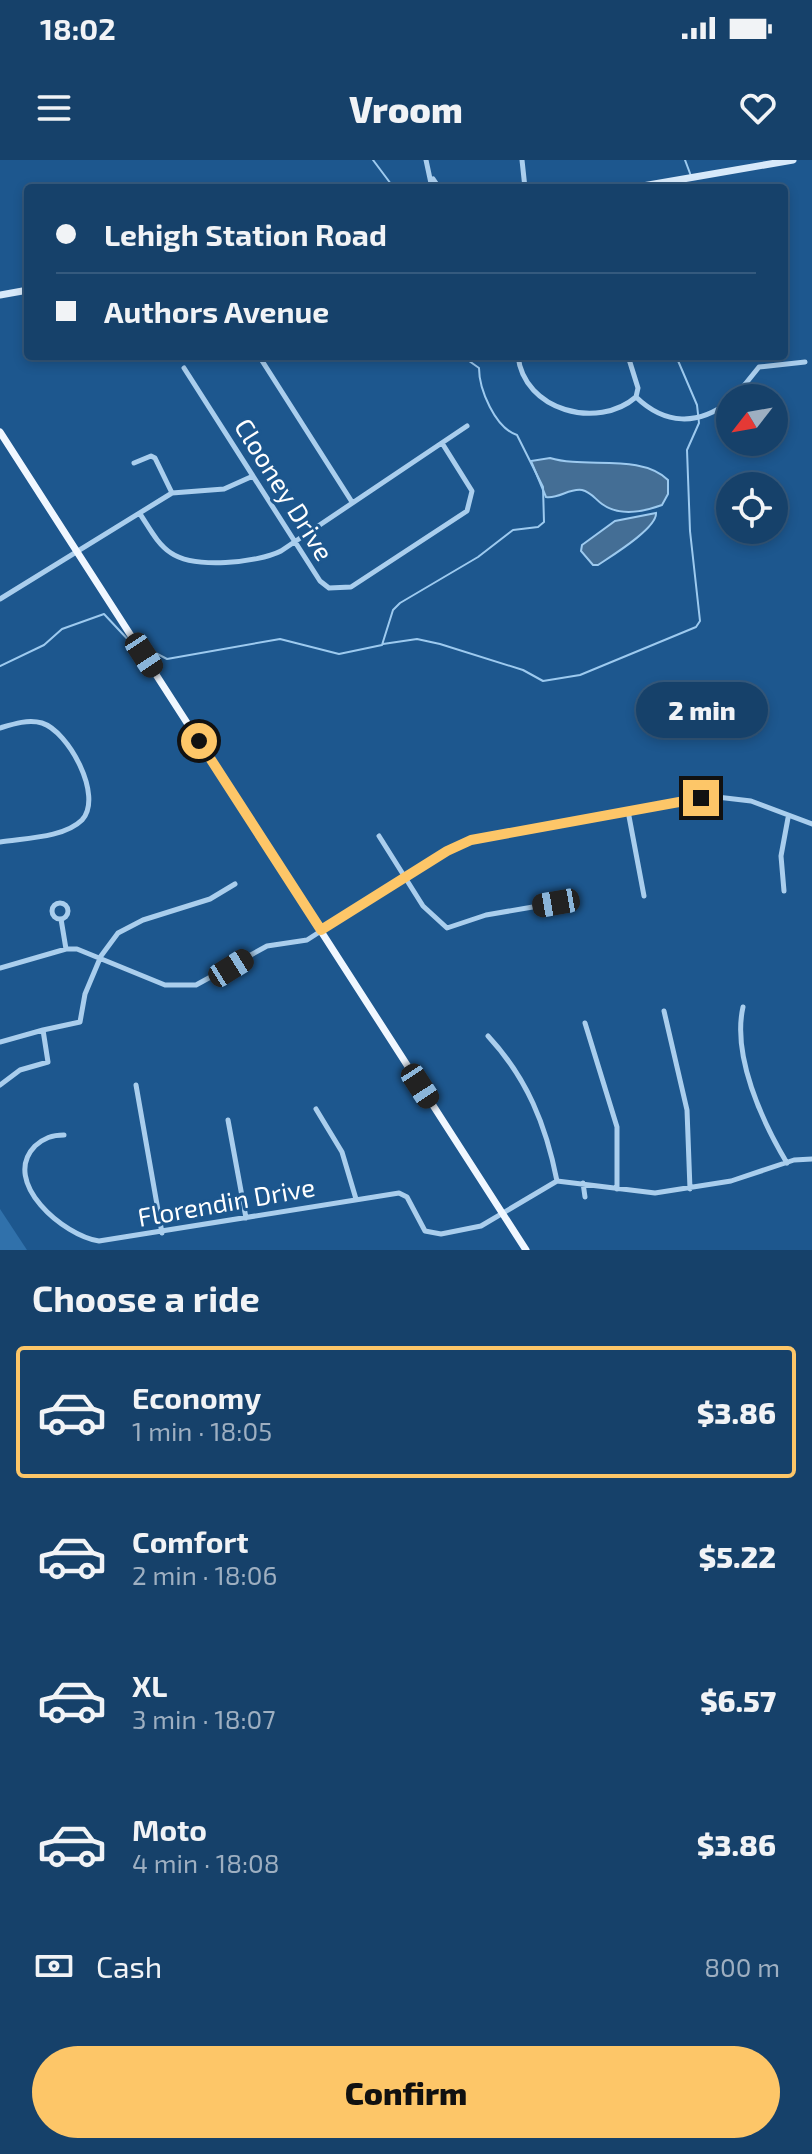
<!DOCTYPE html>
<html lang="en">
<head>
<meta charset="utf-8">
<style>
	body { margin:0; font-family:"Exo 2",sans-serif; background:#1f4870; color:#f1f3f6; height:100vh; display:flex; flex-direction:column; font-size:30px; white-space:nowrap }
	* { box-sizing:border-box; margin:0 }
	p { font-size:26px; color:#9eafc1 }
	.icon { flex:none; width:44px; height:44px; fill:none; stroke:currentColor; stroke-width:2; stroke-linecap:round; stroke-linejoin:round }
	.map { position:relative; height:1090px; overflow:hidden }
	.sheet { display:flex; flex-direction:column; background:#16416a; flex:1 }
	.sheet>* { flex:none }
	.guide { position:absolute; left:24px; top:24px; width:764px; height:176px; border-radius:8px; box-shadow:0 4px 12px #0003,0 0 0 2px #355a7e; display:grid; align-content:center; height:176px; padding:0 32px; background:#16416a }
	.needle { width:52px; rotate:239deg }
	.controls { position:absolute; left:716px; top:224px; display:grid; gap:16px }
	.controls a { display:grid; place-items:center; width:72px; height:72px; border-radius:50%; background:#16416a; box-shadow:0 4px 12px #0003,0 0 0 2px #355a7e; font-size:40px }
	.end { position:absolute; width:36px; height:36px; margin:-18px; border:10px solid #fdc668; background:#111; box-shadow:0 0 0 4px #111 }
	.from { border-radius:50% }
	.bubble { position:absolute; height:56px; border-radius:28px; background:#16416a; box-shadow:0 4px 12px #0003,0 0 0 2px #355a7e; font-size:26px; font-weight:800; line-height:56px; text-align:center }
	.car { position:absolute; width:24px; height:48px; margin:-24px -12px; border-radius:10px; box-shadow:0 0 6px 2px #0007; background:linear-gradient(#222 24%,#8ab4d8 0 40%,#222 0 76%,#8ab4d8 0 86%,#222 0) }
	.guide b { display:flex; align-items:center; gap:28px; height:76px; font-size:30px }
	.guide b+b { border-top:2px solid #355a7e }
	.guide i { width:20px; height:20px; background:#f1f3f6 }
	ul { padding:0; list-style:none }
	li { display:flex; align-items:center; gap:24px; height:132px; margin:0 16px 12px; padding:0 16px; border:4px solid transparent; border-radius:8px }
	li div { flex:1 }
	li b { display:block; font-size:30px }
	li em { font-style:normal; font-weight:800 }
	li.on { border-color:#fdc668 }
	li>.icon { width:72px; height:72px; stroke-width:1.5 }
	h2 { padding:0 32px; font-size:36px; line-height:96px }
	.pay { display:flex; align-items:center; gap:20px; height:88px; padding:0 32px; font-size:30px }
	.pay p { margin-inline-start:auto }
	.action { display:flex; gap:16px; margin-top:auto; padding:16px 32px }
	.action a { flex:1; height:92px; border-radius:48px; background:#fdc668; color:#111; font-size:32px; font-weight:800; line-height:92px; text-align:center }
	.status { display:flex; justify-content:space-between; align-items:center; height:56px; padding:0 40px; background:#16416a; direction:ltr }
	.status svg { height:22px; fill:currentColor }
	header { display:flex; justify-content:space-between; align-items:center; height:104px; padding:0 32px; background:#16416a; font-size:36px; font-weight:800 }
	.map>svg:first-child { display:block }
	.green { fill:#3071ab }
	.water { fill:#446e95; stroke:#9dcaef; stroke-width:2 }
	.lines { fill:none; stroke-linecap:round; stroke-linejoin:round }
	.stream { stroke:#9dcaef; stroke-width:2 }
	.minor { stroke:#aaceed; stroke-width:5 }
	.secondary { stroke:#d7e9fa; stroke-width:7 }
	.primary { stroke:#f0f7ff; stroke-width:7 }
	.route { stroke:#fdc668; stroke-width:10 }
	.labels { text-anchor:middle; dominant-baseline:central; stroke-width:6; stroke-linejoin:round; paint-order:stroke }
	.street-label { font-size:26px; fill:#fff; stroke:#1d578e }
</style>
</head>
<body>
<div class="status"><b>18:02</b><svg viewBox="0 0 49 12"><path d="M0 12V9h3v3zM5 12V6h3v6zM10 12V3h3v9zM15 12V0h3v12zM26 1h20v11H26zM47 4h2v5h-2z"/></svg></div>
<header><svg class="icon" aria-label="menu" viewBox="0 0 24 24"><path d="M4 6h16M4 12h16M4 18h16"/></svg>Vroom<svg class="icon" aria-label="heart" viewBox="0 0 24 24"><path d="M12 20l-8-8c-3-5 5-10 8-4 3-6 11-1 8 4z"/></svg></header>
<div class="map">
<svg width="812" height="1090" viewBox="0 0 812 1090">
	<rect width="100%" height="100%" fill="#1d578e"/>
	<path class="green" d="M0,1049L27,1090H0Z"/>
	<path class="water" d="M550,298C586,309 640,293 668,320V334L662,345C643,352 620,357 602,344C595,339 591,332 582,330C569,328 559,339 546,337L531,301Z
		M656,353C657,368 613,395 598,405H593L581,391L582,385L615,361Z"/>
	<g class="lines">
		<path class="stream" d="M373,0L394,28
			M685,0L691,16
			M383,484L417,479L440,484L523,510L543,521L580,515L696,467L700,461L690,371L687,290L699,263L697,245L676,196
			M146,488L167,499L280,479L339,494L382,485L393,450L400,443L478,397L513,370L538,367L544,362L543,327L517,275C495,268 479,229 479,208L462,196
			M0,506L44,485L62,469L104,454L133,485"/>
		<path class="minor" d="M426,0L432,28
			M522,0L525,28
			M433,19L439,28
			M259,196L352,342
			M518,196C524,251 598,270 636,237
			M628,196L638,228L636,237
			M184,208L320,421L329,428L351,427L467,351L472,331L442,283
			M636,237C665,265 698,266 730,241
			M734,238L759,207L805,202
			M134,303L151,296L155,298L172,333
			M140,354C149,367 157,384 171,393C194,409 257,403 281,391L467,266
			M0,439L172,333L224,329L253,316
			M0,568C13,564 28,559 42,563C68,571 104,636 82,660C64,678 24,678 0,682
			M628,651L644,736
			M379,676L423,746L447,768L486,755L556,743
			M784,731L781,696L788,658
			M52 751a8 8 0 1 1 16 0a8 8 0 1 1-16 0Z
			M61,759L66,789
			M0,808L66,789H77L165,825H196L267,786L307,780L433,699L471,680L717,637L751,641L812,664
			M743,847C732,896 762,961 787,1003
			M664,851L687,950L690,1029
			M585,863L617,967V1029
			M43,870L80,862L85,834L101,796L118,773L143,760L210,739L235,724
			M488,876C527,918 546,965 557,1021
			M0,882L43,870L48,902L20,910L0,925
			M136,925L162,1073
			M316,949L342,992L356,1039
			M228,960L246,1058
			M64,975C52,975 44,978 35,986C0,1022 64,1076 99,1081L399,1033L407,1037L425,1071L441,1074L481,1066L557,1021L655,1033L731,1021L794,1000L812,999
			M583,1023L585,1037"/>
		<path class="secondary" d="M631,28L793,0
			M0,135L28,130"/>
		<path class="primary" d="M0,272L526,1090"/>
	</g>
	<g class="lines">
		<path class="route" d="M199,581L321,770L447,691L471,680L701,638"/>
	</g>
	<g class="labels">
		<g class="street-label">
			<text transform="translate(285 329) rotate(58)">Clooney Drive</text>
			<text transform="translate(226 1041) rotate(-10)">Florendin Drive</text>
		</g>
	</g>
</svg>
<div class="controls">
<a><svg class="needle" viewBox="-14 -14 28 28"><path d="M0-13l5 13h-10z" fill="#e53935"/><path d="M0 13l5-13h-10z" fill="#9eafc1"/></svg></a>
<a><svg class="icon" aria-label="locate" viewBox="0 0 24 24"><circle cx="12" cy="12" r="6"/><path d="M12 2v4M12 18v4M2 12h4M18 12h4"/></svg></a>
</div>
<i class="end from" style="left:199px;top:581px"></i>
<i class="end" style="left:701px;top:638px"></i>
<div class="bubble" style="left:636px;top:522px;width:132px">2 min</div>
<i class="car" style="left:144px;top:495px;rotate:147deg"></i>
<i class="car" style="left:556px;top:743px;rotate:260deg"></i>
<i class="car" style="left:231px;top:808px;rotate:58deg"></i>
<i class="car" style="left:420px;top:926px;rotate:147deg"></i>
<div class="guide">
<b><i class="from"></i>Lehigh Station Road</b>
<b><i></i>Authors Avenue</b>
</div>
</div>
<section class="sheet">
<h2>Choose a ride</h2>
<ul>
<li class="on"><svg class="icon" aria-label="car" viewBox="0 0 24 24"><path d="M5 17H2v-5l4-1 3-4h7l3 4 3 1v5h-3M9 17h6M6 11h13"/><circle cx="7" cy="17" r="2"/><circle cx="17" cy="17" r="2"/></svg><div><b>Economy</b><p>1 min · 18:05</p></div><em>$3.86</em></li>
<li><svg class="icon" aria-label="car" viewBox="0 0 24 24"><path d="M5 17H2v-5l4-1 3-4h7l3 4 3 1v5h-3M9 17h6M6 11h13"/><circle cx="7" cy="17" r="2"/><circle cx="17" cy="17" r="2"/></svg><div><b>Comfort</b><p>2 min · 18:06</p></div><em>$5.22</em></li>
<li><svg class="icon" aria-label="car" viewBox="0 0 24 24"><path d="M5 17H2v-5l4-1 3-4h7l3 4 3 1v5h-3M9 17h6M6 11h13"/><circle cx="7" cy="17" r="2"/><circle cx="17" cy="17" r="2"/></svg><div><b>XL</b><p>3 min · 18:07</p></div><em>$6.57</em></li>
<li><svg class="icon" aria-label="car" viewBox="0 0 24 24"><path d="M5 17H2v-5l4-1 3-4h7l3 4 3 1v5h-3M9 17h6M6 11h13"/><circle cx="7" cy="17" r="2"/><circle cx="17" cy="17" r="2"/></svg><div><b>Moto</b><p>4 min · 18:08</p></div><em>$3.86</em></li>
</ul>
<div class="pay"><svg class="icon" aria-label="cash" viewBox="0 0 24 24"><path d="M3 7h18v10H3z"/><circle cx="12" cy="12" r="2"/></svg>Cash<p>800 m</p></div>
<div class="action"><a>Confirm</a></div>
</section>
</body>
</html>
